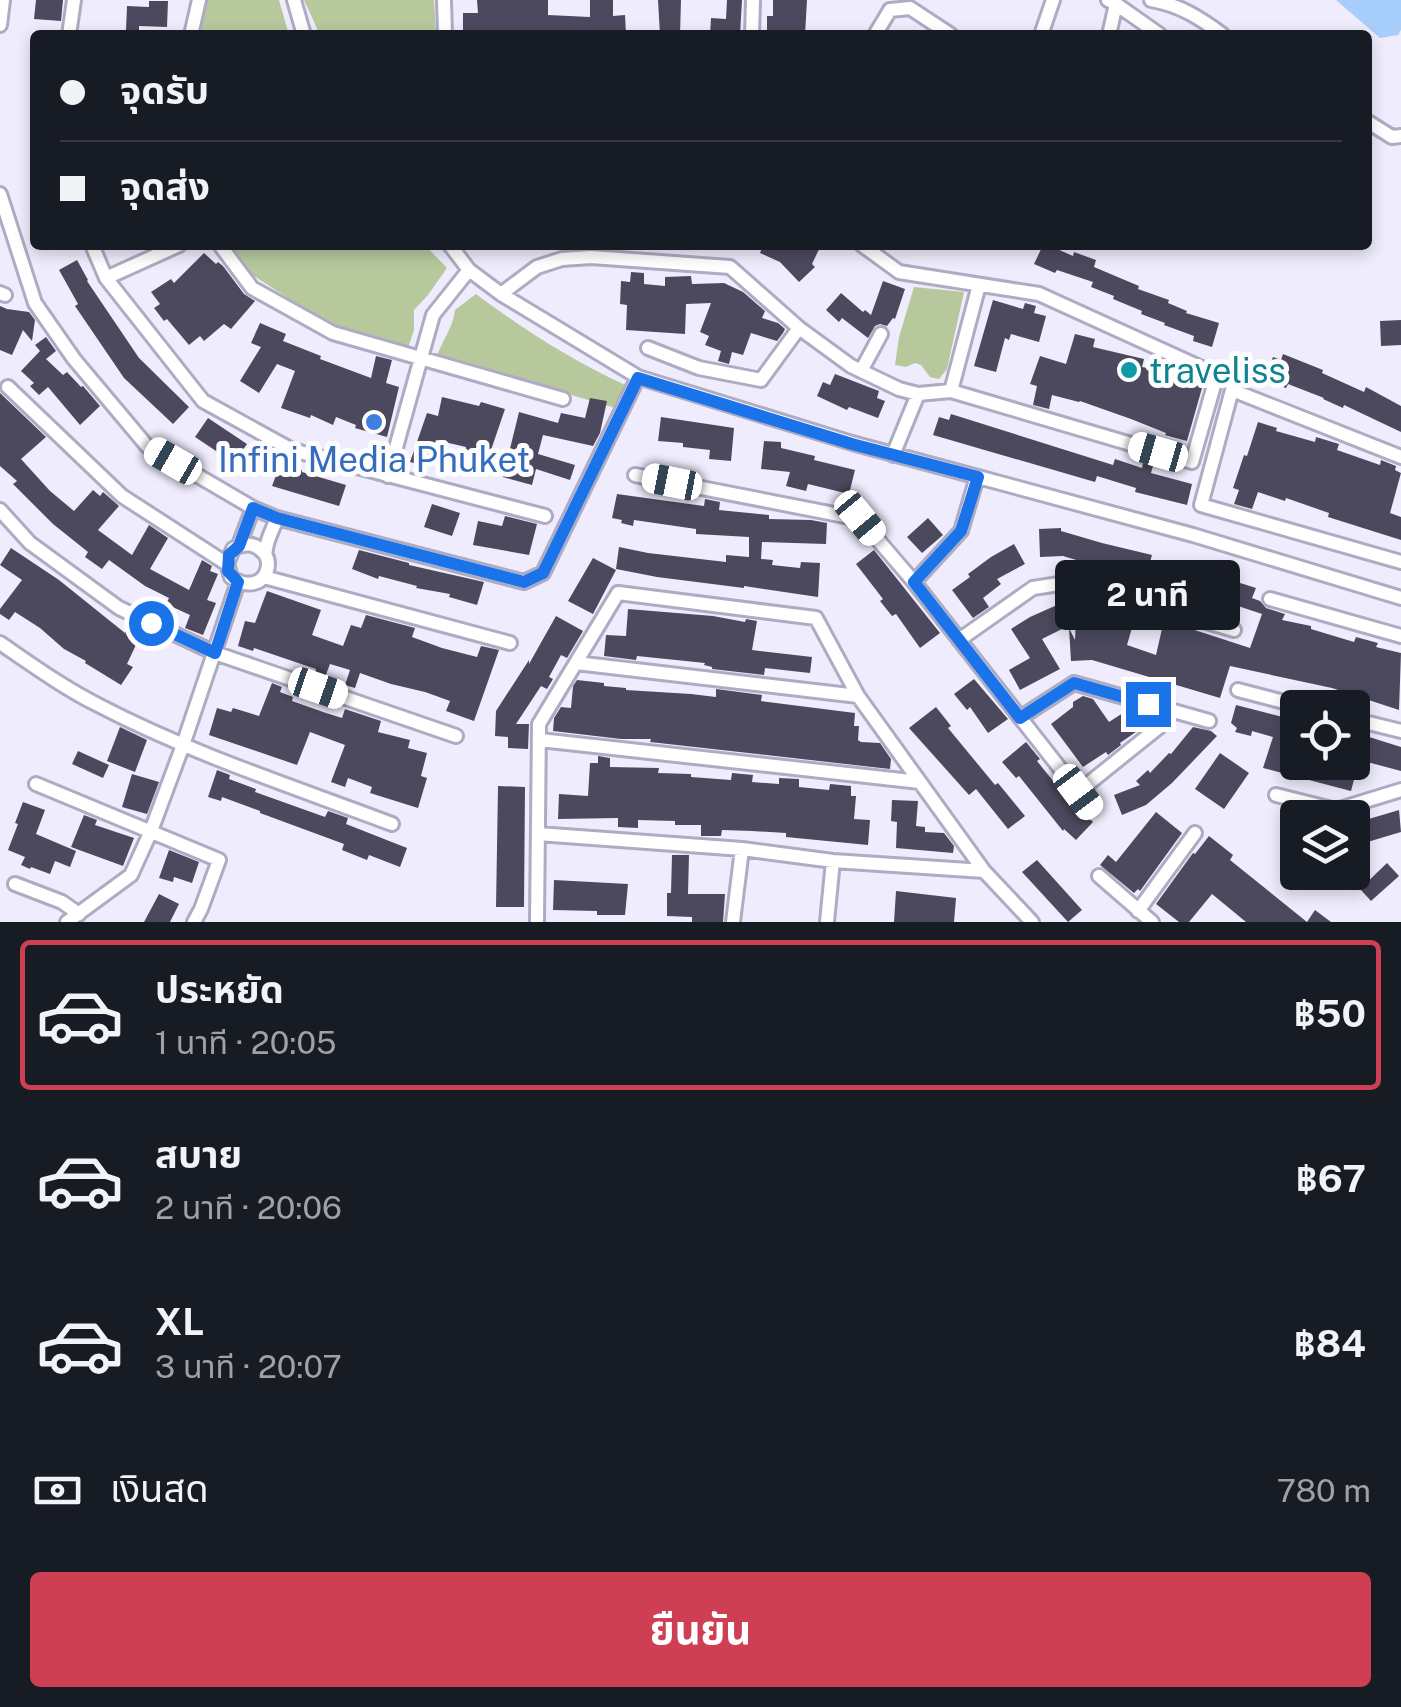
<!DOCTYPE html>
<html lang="th">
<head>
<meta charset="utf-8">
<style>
	body { margin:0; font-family:"Public Sans","Noto Sans Thai",sans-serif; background:#242831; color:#f1f3f6; height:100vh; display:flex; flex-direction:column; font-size:38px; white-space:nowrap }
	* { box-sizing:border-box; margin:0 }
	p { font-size:32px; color:#9ea1a6 }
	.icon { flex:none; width:55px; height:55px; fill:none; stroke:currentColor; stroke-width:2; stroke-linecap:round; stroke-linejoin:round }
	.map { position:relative; height:922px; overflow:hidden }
	.sheet { display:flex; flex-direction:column; background:#171b24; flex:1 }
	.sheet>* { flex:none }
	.top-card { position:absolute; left:30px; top:30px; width:1342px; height:220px; border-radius:10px; box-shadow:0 5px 15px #0003; display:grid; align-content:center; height:220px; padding:0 30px; background:#171b24 }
	.controls { position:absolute; left:1280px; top:690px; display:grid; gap:20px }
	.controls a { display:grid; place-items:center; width:90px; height:90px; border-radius:10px; background:#171b24; box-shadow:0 5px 15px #0003; font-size:50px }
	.end { position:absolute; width:45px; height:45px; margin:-22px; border:12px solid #1a73e8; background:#fff; box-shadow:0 0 0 5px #fff }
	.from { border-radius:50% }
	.bubble { position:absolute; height:70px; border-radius:10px; background:#171b24; box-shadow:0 5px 15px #0003; font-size:32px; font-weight:700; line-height:70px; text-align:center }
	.car { position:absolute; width:30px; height:60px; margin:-30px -15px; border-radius:12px; box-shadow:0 0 8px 2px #0007; background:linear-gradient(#fff 24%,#345 0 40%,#fff 0 76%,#345 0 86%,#fff 0) }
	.top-card b { display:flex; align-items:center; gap:35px; height:95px; font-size:38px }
	.top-card b+b { border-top:2px solid #363941 }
	.top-card i { width:25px; height:25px; background:#f1f3f6 }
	ul { padding:18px 0 0; list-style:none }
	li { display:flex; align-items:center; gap:30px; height:150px; margin:0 20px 15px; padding:0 10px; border:5px solid transparent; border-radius:10px }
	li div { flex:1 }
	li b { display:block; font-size:38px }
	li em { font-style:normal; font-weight:700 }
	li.current { border-color:#cf3f53 }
	li>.icon { width:90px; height:90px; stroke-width:1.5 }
	.pay { display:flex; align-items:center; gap:25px; height:110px; padding:0 30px; font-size:38px }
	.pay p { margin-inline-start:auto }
	.cta { display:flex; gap:20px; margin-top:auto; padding:20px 30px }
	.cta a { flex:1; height:115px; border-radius:10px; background:#cf3f53; color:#fff; font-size:40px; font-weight:700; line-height:115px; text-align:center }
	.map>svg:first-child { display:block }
	.green { fill:#b7c89d }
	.water { fill:#a7cdfa }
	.building { fill:#4c495e }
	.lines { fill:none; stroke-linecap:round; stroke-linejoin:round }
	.minor-casing { stroke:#aeabc3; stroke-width:18 }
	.minor { stroke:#fff; stroke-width:12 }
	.route { stroke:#1a73e8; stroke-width:12 }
	.culture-dot { fill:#0f9aa8; stroke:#fdfdfd; stroke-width:4 }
	.shop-dot { fill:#3f7fe0; stroke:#fdfdfd; stroke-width:4 }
	.labels { text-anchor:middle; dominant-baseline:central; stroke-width:10; stroke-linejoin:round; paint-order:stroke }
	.culture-label { font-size:35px; fill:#0d838f; stroke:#fdfdfd; text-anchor:start }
	.shop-label { font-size:35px; fill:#366cbe; stroke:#fdfdfd }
</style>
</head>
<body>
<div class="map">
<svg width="1401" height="922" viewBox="0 0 1401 922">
	<rect width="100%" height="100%" fill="#efedfd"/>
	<path class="green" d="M207,0H279L289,35H199Z
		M304,0H434L436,35H320Z
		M231,245H425L447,268L428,295L414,310V330L408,348L360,334L317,317L251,274Z
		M914,287L964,292L947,369L939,379L930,377L921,365L915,363L906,367L895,365L899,337Z
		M476,294C523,329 571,360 625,385L615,408L437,355C444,338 453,327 455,310Z"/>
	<path class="water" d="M1336,0H1401V30L1398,35L1380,38Z"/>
	<path class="building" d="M36,0H63L61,21L34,19Z
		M477,0H548V15L590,17V0H613V16L625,15L626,34L463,35V13H478Z
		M658,0H681L680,35H660Z
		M727,0H742L740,35H710L711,18L726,19Z
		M773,0H807L805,35H767V16H773Z
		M149,1H168L167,27L139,26V30H126L127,6L149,7Z
		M763,245H821L812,264L815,267L799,282L780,262L760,253Z
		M1043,245H1048L1073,256L1074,252L1096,260L1094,267L1139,286L1138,289L1169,300L1168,303L1187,311L1186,313L1219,323L1212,347L1193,341L1194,336L1164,325L1165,323L1141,314L1142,311L1113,299L1114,296L1091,287L1093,282L1057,270L1055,273L1034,264Z
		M204,253L216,264L218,262L223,266L244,294L255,301L231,329L224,324L204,341L200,336L189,345L167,319L164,321L154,308L160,304L151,292L171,279L174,283Z
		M77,260L88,280L87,281L139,358L189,407L173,424L124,378L75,306L78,304L59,270Z
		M631,272L644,273V284L665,286V277L691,276L692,284L724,283L743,292L765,311L762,318L778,323L785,329L783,333L777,341L751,333L743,355L732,352L729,364L718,361L721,351L705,345L709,336L700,332L711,303L686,304L685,334L626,330L627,305L620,304L621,281L630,282Z
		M883,281L905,289L895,319L893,318L887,326L880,324L875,326L868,338L842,318L839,322L826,310L841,293L863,312L865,310L871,315Z
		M993,300L1023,309L1025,303L1036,306L1034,313L1046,316L1039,342L1011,334L1009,340L1005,338L996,372L974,366Z
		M0,306L7,309L29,312L35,320L32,341L23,330L12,355L0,350Z
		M1401,320V345L1381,346L1380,321Z
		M260,323L286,334L283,341L321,356L320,359L371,378L376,356L392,360L386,383L399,387L387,437L355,428L356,425L336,417L333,425L311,415L310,418L281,408L295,371L277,364L259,393L240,381L261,347L251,343Z
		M1075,334L1095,339L1093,347L1144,359L1142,367L1180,374L1181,370L1191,374L1190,377L1204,381L1187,441L1165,435L1166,433L1131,419L1080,401L1079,402L1052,395L1049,409L1033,405L1037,386L1030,384L1040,356L1066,364Z
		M46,337L56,351L46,359L63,375L67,372L81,387L83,386L100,406L80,425L48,387L39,395L30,386L34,383L21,371L40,351L35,345Z
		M1283,354L1323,370L1322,373L1364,392L1366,387L1401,406V432L1344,405L1343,408L1323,399L1324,398L1288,384L1286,388L1265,380L1273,357L1281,360Z
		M835,374L879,391L877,398L885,401L878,418L849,407L847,410L817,396L823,382L830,385Z
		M0,393L46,437L21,459L50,491L74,511L93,490L100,496L103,492L119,506L98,530L132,555L149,525L168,538L150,569L189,590L202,560L212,566L210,571L218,574L207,600L216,603L203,635L185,628L190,615L166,604L169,598L145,586L109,560L102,569L85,557L88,552L53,524L13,484L17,481L0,466Z
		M442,397L479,406L481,402L505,409L490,453L480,450L475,467L461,462L466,447L436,440L428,467L410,462L427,413L438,416Z
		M590,398L607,401L600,433L593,446L543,435L538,454L575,465L570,480L536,469L532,485L503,477L519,412L558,423L561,413L585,418Z
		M951,414L1113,465L1115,459L1142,468L1143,463L1153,466L1151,473L1192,484L1187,505L1135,492L1136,488L1097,476L1095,482L933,435L939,417L949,420Z
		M661,417L734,428L731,461L709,459L710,450L683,447V443L658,441Z
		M208,418L247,444L234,463L195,437Z
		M1258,422L1277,428L1276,431L1315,442L1316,437L1339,444L1337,450L1380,465L1381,460L1396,466L1395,470L1401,473L1390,513L1401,517V540L1328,517L1329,513L1286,498L1285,501L1258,492L1252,509L1234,504L1239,490L1233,488L1244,455L1247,456Z
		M764,441L781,442V448L815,456L814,460L855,470L849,494L808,484L806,491L786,486L790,472L761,469Z
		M281,462L302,470V472L346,485L339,506L272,486Z
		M617,494L704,506L705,499L720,502L719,510L769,515V519L811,520L827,523L826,544L762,542L761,559L773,560L772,565L800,568L801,562L820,563L818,597L744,586V588L657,577L616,569L619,547L648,553L726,562V555L749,557V537L696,534V529L634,520L633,526L621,523L622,520L612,518Z
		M432,504L460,513L452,536L424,527Z
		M505,516L537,524L529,555L473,545L478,521L502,526Z
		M928,518L943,535L922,553L907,537Z
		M1061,528V531L1102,543L1152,555L1145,580L1125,575L1126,573L1087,560L1086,563L1063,556L1040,557L1039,529Z
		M1014,544L1025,564L997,579L1001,584L983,598L989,607L973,618L952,590L970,577L968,574L991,557Z
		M11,548L59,580L125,633L128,628L141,634L127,664L133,667L121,685L85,663L86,661L64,649L40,628L15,612L9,620L0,614V609L22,580L0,565Z
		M359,550L409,563V565L484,582L477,605L449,597L450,594L416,588L417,586L379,576L378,579L352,569Z
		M874,550L940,633L920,648L896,614L892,616L880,601L883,599L856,564Z
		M593,558L616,570L593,614L568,601Z
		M1183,562L1203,568L1202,571L1256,588L1252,598L1260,601L1266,608L1285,614L1282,620L1311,626V629L1354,642L1356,637L1378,643L1376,647L1401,653L1399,710L1332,688L1230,666L1220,698L1092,660L1071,661L1069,628L1075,640L1077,599L1098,600V603L1136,614L1127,645L1156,655L1164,620L1250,648L1262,614L1175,585Z
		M267,591L321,610L312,635L343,646L351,625L361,628L366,615L415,628L412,637L442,648L477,657L481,646L499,650L474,721L446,711L450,701L425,692L391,684L360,673L355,688L345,685L350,670L330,664L325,677L315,674L316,669L254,648L253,651L238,646L245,621L255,623Z
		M1057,605L1068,626L1042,639L1060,669L1020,690L1009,670L1030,658L1011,629L1030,617Z
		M628,609L713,616L745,622L746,619L757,621L752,650L812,657L810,673L765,668L764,675L712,669V667L704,665L705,663L637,656L636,660L604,656L606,635L626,636Z
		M556,616L583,631L567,658L561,655L549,677L553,679L547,689L541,686L516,724H529L528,749L508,748V737L495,736L496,711L529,660V664Z
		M974,679L1008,719L988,733L970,707L967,710L954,694Z
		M577,680L604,683V686L626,688V690L691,694L716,697V689L762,695L761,701L855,713L854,726H859L858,740L861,742L880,743L891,759L890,769L650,742L651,739H621L553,731L554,718L561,707L571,708L573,686Z
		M272,683L282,687L280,692L293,697L292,701L326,713L342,718L345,709L381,721L378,732L410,740L408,748L427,753L421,776L427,778L418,808L370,793L372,787L348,778L345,787L331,782L345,745L310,732L297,765L209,735L217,708L231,712L233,708L259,716Z
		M1083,696L1093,699L1109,722L1129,709L1137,711L1146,725L1120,743L1121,745L1108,755L1106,752L1083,767L1051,724L1073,707V702Z
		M1236,705L1298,721V762H1324L1356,772L1351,791L1263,768L1273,737L1252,731L1251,736L1235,732L1237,728L1231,723Z
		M936,707L951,726L948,728L995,785L998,783L1025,816L1008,829L976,789L969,795L909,728Z
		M120,727L147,740L135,772L107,761Z
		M1193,727L1211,731L1217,736L1172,783L1146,805L1122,815L1114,795L1140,785L1136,781L1148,770L1150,773L1169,753L1171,754Z
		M1352,735L1365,739L1366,736L1401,747V771L1352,758Z
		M1026,742L1040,759L1037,761L1058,787L1060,785L1071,802L1093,822L1076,840L1064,829L1063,831L1019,776L1016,778L1002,762Z
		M78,751L109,765L103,778L72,764Z
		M1220,753L1249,773L1224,809L1195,789Z
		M598,756L610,758V767L659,768L658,773L691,774V777L731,780L732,773L753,775L752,782L779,784V778L799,779V787L829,790L830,784L851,786V796H856L854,819L870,820L868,845L786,837V833L752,831L722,830L721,836H701V825H675V821L638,820V828L618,827V818L558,819L559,794L588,796L590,763H598Z
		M217,770L230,775L229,779L256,789L255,792L325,817L328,811L348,818L346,824L407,848L400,867L369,855L367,860L342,850L344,844L260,813V811L222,797L221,801L208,797Z
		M132,774L159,782L147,814L122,807Z
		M498,786L525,787L524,907H496Z
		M892,800L918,801L916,826L925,827V832L944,833L954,846L953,853L896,848L897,822L891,821Z
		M23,802L45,810L36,834L76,851L70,867L55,861L50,874L31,867L30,869L21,865L25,857L8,850L18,824L15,823Z
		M1399,810L1401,832L1354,846L1352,824Z
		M1156,812L1182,833L1140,891L1138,889L1134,893L1100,865L1108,855L1116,862Z
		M84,815L97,820L95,825L134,838L123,866L71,847Z
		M1209,836L1233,855L1230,860L1307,922L1315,910L1331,922H1246L1212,894L1189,922H1179L1156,904L1193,853L1195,854Z
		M169,850L199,862L192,883L174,877L173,882L159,878Z
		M672,855H689L688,894H725L723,922H692V917L667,916V893H671Z
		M1037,860L1082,910L1068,922L1022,872Z
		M1387,863L1399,876L1371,901L1360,889Z
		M554,880L628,884L625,915H597V911L553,910Z
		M896,891L956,898L954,922H894Z
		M159,894L179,904L170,922H144Z"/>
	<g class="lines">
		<defs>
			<path id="minor" d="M294,0L304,35
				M444,0L445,35
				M1108,0L1116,4L1109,35
				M1151,0C1180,5 1200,18 1223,35
				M1116,4L1160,35
				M0,25L3,0
				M69,35L74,0
				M191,35L199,0
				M752,35L753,0
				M875,35L890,10L910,8L951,35
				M1041,35L1053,0
				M1368,122L1392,137L1401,136
				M0,194L35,303L74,359L147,446L253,508L277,518L524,582L543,573L638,377
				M92,245L106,278L203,401L292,450L545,516
				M220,245L252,288L333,333L563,399
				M450,245L469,270L501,294L638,377L852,443L1193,535L1401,598
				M106,278L179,245
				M0,293L5,295
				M501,294L537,267L562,259L591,257L730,267L799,328L851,366L899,389L918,394L951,391L1192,462L1217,375L1039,294L899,272L862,245
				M648,348L699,368L761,380L799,328
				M861,371L881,334
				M8,387L122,496L227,564
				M951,391L979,285
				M893,455L918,394
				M1401,457L1232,390L1201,505L1401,562
				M635,475L860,519L914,582L961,531L977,477
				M388,476L433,315L469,270
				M0,510L30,543L119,608L215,653L456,736
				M239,545L253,508
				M264,553C255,543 245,542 233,549L227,564L231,577C245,588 267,586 268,564C268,554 264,559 266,549C267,539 274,527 277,518
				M264,577L510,643
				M914,582L1091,808
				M1270,599L1401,636
				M959,640L1033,588L1072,582L1234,630
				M0,643C32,665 64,688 98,705C192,754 294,787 392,824
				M576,663L858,696
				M1238,690L1307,708
				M1020,718L1074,683L1209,721
				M1352,719L1401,731
				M540,740L920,782
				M36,784L219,860L201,909L194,922
				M1078,792L1159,727L1148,704
				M1276,795L1336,810L1401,790
				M538,834L742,849L833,861L984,871
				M1099,876L1152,922
				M15,884L62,902L79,914
				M1138,911L1195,833
				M67,922L131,875L151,831L183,745L238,582
				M537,922L539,724L618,593L816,618L858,696L984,871L1032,922
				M733,922L742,849
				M827,922L833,861"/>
		</defs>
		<use href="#minor" class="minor-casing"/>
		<use href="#minor" class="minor"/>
	</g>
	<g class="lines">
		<path class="route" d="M151,623L215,653L238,582L228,571L229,555L239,546L253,508L277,518L524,582L543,573L638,378L852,444L978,477L961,531L914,582L1020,718L1074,683L1148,704"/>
	</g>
	<circle class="culture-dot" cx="1129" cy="370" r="10"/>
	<circle class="shop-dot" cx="374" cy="422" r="10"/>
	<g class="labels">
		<g class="culture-label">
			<text x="1149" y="370">traveliss</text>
		</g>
		<g class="shop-label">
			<text x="374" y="459">Infini Media Phuket</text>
		</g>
	</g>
</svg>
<div class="controls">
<a><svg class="icon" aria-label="locate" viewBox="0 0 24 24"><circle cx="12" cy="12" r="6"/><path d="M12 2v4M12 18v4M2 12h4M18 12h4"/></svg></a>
<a><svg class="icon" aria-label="layers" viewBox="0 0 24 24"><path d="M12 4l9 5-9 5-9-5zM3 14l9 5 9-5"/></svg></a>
</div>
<i class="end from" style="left:151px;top:623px"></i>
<i class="end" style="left:1148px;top:704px"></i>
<div class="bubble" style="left:1055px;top:560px;width:185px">2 นาที</div>
<i class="car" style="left:1158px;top:452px;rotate:286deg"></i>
<i class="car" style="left:173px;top:461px;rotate:300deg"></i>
<i class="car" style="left:672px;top:482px;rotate:281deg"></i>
<i class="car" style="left:860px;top:518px;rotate:140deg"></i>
<i class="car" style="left:318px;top:688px;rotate:109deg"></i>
<i class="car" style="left:1078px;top:792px;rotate:143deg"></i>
<div class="top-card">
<b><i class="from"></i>จุดรับ</b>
<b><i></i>จุดส่ง</b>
</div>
</div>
<section class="sheet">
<ul>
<li class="current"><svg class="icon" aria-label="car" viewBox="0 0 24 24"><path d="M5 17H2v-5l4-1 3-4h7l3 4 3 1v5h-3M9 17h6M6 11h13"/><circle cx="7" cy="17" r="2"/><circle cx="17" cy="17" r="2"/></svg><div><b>ประหยัด</b><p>1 นาที · 20:05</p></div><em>฿50</em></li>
<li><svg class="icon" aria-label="car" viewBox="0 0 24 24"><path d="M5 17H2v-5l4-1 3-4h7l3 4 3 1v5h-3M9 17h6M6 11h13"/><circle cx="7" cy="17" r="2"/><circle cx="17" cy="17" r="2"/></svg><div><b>สบาย</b><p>2 นาที · 20:06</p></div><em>฿67</em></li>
<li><svg class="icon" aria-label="car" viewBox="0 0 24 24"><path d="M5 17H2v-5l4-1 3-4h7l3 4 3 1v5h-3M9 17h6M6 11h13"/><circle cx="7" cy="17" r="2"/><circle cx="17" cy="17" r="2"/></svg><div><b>XL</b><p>3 นาที · 20:07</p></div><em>฿84</em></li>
</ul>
<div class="pay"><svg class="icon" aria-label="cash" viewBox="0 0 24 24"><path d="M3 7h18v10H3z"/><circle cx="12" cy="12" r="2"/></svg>เงินสด<p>780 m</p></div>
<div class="cta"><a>ยืนยัน</a></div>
</section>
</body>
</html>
